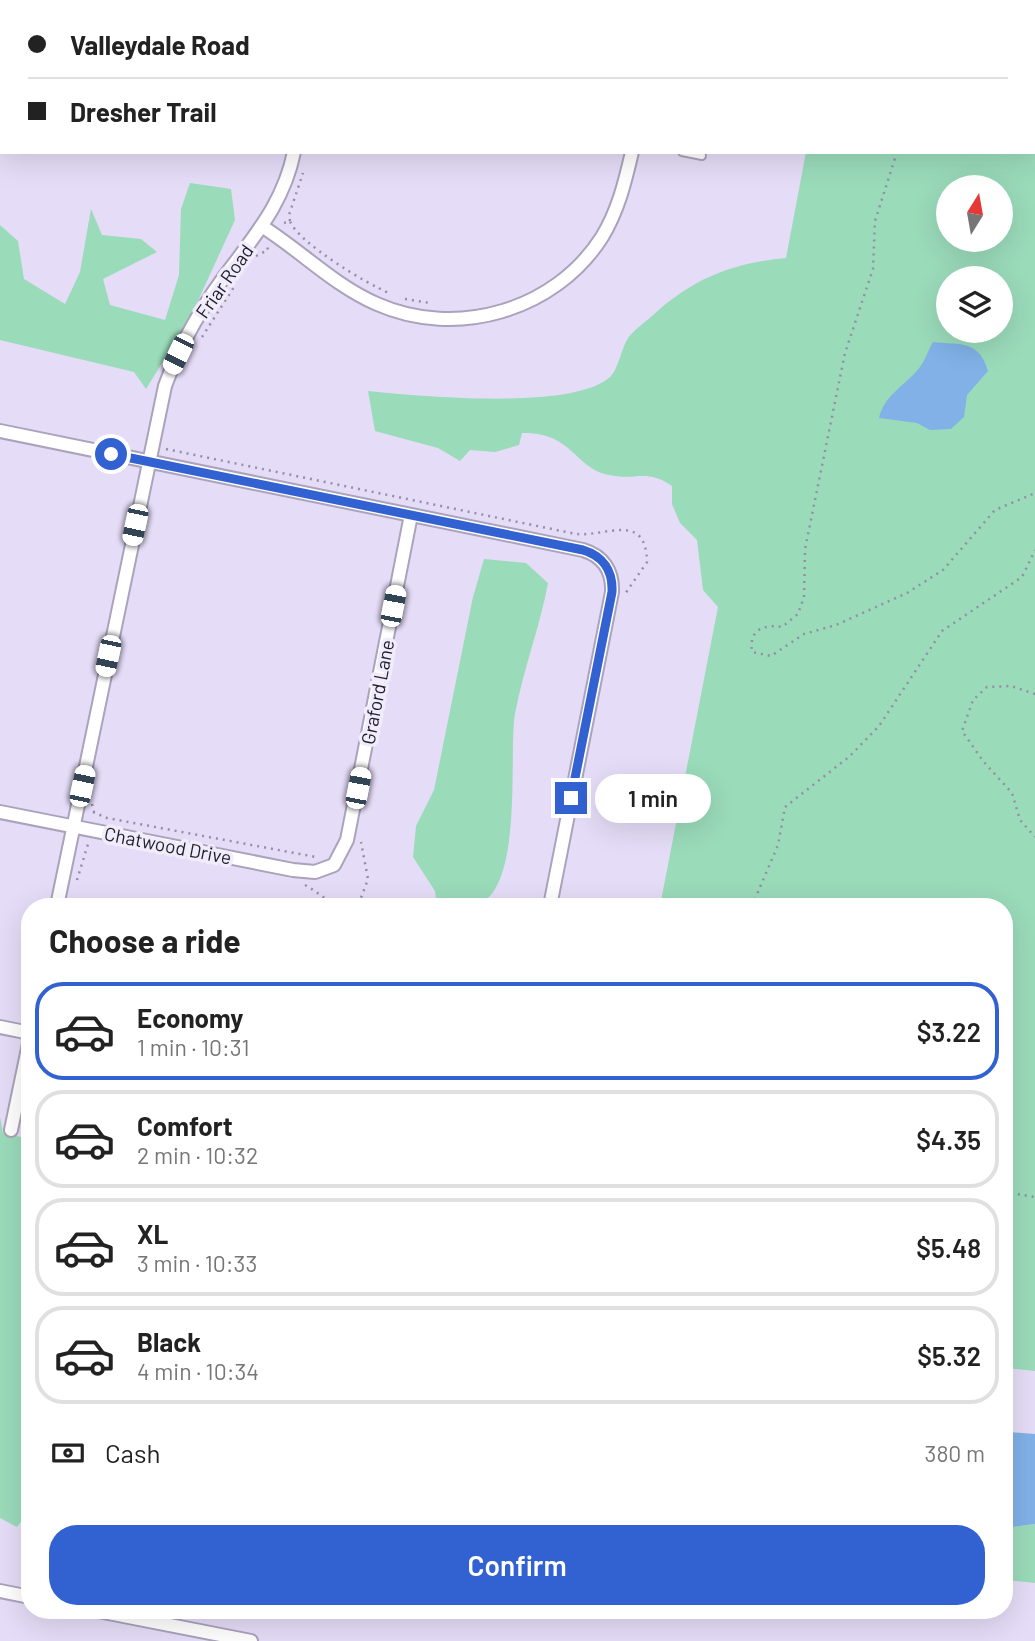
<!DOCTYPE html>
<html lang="en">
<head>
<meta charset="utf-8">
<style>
	body { margin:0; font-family:Barlow,sans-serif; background:#f6f6f6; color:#222; height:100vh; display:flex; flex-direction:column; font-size:26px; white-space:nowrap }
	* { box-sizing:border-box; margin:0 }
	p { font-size:23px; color:#767676 }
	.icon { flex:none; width:38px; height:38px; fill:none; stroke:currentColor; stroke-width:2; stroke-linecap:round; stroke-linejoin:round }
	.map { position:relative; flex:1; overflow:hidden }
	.details { position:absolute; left:21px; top:898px; width:992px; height:721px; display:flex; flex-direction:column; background:#fff; border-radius:28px; box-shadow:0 7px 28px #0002 }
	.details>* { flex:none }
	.top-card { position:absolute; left:0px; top:0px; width:1036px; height:154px; box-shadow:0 7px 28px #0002; display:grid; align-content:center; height:154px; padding:0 28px; background:#fff }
	.needle { width:46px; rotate:11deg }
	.fabs { position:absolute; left:936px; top:175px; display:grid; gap:14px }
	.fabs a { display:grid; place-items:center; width:77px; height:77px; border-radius:50%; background:#fff; box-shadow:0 7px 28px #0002; font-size:35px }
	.end { position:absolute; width:32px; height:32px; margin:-16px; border:9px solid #3262d1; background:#fff; box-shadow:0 0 0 4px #fff }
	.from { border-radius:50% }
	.bubble { position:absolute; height:49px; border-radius:24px; background:#fff; box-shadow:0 7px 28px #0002; font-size:23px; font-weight:600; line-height:49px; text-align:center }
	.car { position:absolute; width:21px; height:42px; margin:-21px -10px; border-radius:9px; box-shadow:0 0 5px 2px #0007; background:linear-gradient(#fff 24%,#345 0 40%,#fff 0 76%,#345 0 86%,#fff 0) }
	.top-card b { display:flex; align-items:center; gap:24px; height:66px; font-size:26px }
	.top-card b+b { border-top:2px solid #e0e0e0 }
	.top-card i { width:18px; height:18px; background:#222 }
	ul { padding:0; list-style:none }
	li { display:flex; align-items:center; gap:21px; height:98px; margin:0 14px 10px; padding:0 14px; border:4px solid #e0e0e0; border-radius:28px }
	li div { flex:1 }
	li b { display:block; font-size:26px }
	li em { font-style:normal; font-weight:600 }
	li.current { border-color:#3262d1 }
	li>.icon { width:63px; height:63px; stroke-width:1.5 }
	h2 { padding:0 28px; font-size:32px; line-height:84px }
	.pay { display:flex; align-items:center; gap:18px; height:77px; padding:0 28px; font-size:26px }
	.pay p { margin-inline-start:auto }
	.cta { display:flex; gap:14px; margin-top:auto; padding:14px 28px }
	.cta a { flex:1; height:80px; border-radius:28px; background:#3262d1; color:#fff; font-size:28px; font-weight:600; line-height:80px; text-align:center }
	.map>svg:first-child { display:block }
	.green { fill:#9adbba; fill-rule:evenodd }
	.water { fill:#81b1e7 }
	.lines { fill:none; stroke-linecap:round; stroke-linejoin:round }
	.lane-casing { stroke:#aba2bb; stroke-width:10 }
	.street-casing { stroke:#aba2bb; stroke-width:16 }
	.path { stroke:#958fa3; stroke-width:2.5; stroke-dasharray:2 5; stroke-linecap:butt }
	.lane { stroke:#fff; stroke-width:6 }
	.street { stroke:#fff; stroke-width:12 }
	.route { stroke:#3262d1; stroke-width:9 }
	.labels { text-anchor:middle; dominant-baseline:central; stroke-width:7; stroke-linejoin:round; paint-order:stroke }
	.street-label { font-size:19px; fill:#201d27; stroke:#f1ecfc }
</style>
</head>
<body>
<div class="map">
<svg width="1035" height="1641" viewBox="0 0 1035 1641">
	<rect width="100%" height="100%" fill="#e5dcf7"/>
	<path class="green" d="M836,0H1035V1371L1005,1368L1004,906H660L718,607L703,590L697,540L680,523L672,504V486C647,468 635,481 609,475C574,468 573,432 522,433L519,445L495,452L470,450L460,461L438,448L375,431L368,391C417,396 573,411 610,377C619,368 621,349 628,338C634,330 644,323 652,316C692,279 732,263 786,258L806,152H1034V2ZM948,187H1001V240H948ZM948,278H1001V331H948Z
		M190,183L231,189L235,220L190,318L146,389L134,372L0,340V225L18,241L24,279L65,304L80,272L91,209L102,235L141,239L157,252L103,279L110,305L165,320L179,275L181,209Z
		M484,559L526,563L548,583C540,627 523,670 515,714C508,753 525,891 475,906C464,909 448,907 437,906L435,891L413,857L416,826L434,790L473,597Z
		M0,1117L3,1133L30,1139V1510L17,1527L0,1518Z
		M1035,1524V1583L1005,1580V1528Z"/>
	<path class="water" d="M933,342C961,345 979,340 988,371L967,395L964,417L951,429L930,430L917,423L879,418C884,395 906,385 920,367C926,359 928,350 933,342Z
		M1008,1432L1035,1434V1524L1005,1528L1004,1434Z"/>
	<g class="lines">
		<defs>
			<path id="lane" d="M682,152L702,156"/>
			<path id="street" d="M624,0L625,2
				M129,2L130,0
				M325,2V0
				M0,116L2,117
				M263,227C301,251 335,286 377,304C456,339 555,311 602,237C618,211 625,182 632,152
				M0,431L583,550C603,556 613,571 612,592L550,906
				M0,812L293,870L315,872L334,865L347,840L411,515
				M57,906L165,386C181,341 207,298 237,260C263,225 285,196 294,152
				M0,1027L30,1033
				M11,1130L30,1039
				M0,1591L30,1597
				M93,1610L251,1641"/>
		</defs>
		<use href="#lane" class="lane-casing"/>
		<use href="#street" class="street-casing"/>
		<path class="path" d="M641,0L642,2
			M964,0L965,2
			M925,2V0
			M1034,55H1035
			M897,152L875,221L873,269L845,353L805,549L804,597L798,614L782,627C761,624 749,631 752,652L771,656L804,634L836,625L907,593L943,570L995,510L1035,493
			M290,221L289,215L303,173
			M284,223L290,221C297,242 367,284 389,293
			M256,256L268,250L267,246
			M405,299L430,303
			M202,337L234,287
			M166,449L576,534C606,537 646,511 647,562L625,594
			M1035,694L1011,686L987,687L973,700L962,731L983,761L1012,793L1020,820L1035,837
			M92,804L94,812
			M93,812L107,818L316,857
			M77,880L88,844
			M305,885C327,897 335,914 361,898L368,879L361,842
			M752,906L778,845L785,807L850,756L879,726L942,631L1022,577L1035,550
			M1004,1192L1035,1197"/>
		<use href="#lane" class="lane"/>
		<use href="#street" class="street"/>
	</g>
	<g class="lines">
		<path class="route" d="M111,454L583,550C603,556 613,571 612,592L571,798"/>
	</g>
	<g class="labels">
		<g class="street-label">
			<text transform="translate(224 281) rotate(-55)">Friar Road</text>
			<text transform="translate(377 692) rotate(-79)">Graford Lane</text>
			<text transform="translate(168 845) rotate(11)">Chatwood Drive</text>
		</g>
	</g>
</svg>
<div class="fabs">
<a><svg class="needle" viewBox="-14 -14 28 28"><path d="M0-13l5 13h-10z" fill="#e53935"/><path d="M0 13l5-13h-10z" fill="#767676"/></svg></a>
<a><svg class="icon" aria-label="layers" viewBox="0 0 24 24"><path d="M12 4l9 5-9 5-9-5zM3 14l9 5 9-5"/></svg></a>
</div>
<i class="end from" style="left:111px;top:454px"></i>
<i class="end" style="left:571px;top:798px"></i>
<div class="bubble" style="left:595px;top:774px;width:116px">1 min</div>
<i class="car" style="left:178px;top:354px;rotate:206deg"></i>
<i class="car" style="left:135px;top:525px;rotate:192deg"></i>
<i class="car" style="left:393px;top:606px;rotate:11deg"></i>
<i class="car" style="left:108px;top:656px;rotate:192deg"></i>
<i class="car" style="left:82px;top:786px;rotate:12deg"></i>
<i class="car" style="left:358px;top:788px;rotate:11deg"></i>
<div class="top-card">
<b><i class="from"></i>Valleydale Road</b>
<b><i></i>Dresher Trail</b>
</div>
<section class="details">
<h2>Choose a ride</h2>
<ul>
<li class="current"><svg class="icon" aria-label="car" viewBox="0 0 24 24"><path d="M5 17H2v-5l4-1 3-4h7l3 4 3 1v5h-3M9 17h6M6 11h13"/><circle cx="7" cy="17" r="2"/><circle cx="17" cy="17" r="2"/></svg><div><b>Economy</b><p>1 min · 10:31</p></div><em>$3.22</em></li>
<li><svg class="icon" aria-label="car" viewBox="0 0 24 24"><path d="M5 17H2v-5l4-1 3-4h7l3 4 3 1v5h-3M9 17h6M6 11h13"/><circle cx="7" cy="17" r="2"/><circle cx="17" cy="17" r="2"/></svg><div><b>Comfort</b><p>2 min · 10:32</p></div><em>$4.35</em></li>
<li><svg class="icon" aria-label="car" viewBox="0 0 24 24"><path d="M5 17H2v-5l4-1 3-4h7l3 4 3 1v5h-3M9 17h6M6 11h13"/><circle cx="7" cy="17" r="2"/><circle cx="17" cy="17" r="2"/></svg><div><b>XL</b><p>3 min · 10:33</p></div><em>$5.48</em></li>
<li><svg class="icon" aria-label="car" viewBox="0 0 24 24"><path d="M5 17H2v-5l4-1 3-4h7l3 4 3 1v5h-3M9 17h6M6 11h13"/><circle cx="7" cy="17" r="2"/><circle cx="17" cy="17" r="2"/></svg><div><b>Black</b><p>4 min · 10:34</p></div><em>$5.32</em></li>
</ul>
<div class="pay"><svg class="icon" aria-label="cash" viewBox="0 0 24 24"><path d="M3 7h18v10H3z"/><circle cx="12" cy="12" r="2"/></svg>Cash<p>380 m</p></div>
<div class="cta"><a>Confirm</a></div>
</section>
</div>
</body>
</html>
